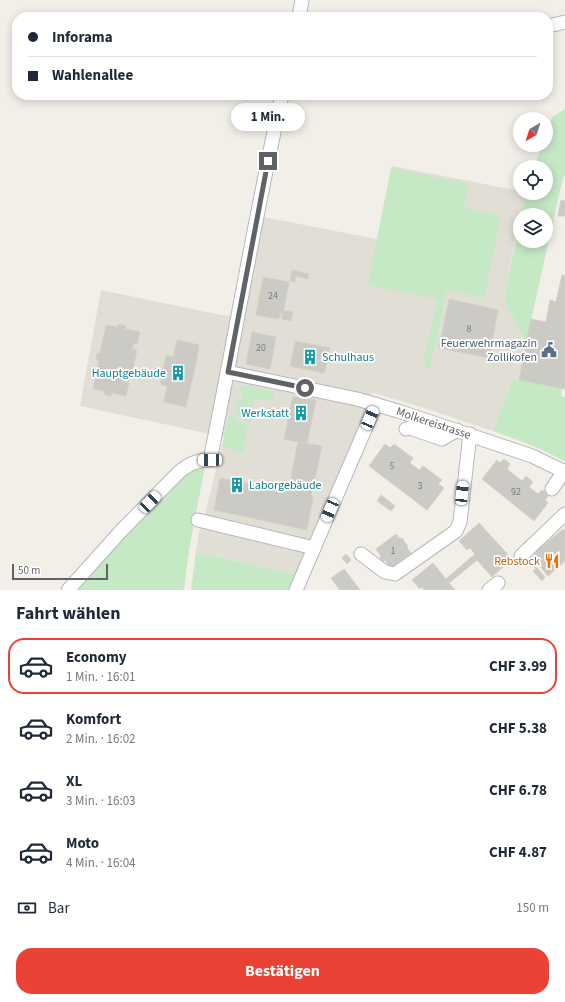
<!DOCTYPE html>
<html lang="de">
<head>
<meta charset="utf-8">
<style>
	body { margin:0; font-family:"Source Sans 3",sans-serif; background:#f6f6f7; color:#1f2937; height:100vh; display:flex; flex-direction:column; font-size:15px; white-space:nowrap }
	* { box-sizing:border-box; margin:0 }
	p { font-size:13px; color:#747a83 }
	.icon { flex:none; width:22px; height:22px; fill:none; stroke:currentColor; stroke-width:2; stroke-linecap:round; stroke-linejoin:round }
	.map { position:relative; height:590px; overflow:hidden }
	.drawer { display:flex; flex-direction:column; background:#fff; flex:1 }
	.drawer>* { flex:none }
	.banner { position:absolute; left:12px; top:12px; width:541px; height:88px; border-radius:16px; box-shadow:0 2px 10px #0003; display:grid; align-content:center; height:88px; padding:0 16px; background:#fff }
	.needle { width:26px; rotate:219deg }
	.controls { position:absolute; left:513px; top:112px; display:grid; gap:8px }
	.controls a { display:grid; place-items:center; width:40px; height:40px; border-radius:50%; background:#fff; box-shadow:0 2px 10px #0003; font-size:20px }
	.scale { position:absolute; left:12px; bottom:10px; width:96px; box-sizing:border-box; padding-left:4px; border:2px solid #5f6368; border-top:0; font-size:11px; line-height:14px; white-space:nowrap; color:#5f6368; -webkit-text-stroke:3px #fff; paint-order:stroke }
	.end { position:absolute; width:18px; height:18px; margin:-9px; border:5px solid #5f6368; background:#fff; box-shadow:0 0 0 2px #fff }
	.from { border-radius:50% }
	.bubble { position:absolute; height:28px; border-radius:14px; background:#fff; box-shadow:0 2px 10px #0003; font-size:13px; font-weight:700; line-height:28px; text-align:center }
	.car { position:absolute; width:12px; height:24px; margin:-12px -6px; border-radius:5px; box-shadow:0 0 3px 1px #0007; background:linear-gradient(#fff 24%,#345 0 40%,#fff 0 76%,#345 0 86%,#fff 0) }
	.banner b { display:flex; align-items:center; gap:14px; height:38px; font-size:15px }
	.banner b+b { border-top:1px solid #e0e1e3 }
	.banner i { width:10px; height:10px; background:#1f2937 }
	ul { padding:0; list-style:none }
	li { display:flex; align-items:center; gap:12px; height:56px; margin:0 8px 6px; padding:0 8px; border:2px solid transparent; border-radius:16px }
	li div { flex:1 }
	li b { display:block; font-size:15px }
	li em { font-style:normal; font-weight:700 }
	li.active { border-color:#ea4335 }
	li>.icon { width:36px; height:36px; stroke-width:1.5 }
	h2 { padding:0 16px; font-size:18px; line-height:48px }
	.pay { display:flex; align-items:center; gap:10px; height:44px; padding:0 16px; font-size:15px }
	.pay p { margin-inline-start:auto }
	.action { display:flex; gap:8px; margin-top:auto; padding:8px 16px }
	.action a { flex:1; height:46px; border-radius:16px; background:#ea4335; color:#fff; font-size:16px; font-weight:700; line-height:46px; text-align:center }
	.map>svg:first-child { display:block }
	.education { fill:#e1ded6 }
	.green { fill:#c5e8c5 }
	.building { fill:#cccac5; stroke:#d6d1c6 }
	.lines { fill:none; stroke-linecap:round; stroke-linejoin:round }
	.minor-casing { stroke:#b5b8bc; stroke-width:15 }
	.minor { stroke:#fff; stroke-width:13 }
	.route { stroke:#5f6368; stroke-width:5 }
	.labels { text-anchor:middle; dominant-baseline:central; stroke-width:3.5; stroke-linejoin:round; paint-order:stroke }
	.number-label { font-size:10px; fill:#7a7d7f }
	.service-label { font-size:12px; fill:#4e5e75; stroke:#fff; text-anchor:end }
	.culture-label { font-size:12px; fill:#0d838f; stroke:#fff; text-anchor:start }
	.street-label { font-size:12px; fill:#5f6368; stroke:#fff }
	.food-label { font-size:12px; fill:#c56008; stroke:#fff; text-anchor:end }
</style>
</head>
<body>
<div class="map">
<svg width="565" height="590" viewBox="0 0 565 590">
	<rect width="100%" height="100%" fill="#f1efe8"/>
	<path class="education" d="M392,166L520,191V193H525L521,215H520L504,299L526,343L519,380L513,379L493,431L415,405L373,393L296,575L196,552L200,527L204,519L224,437L80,406L101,290L226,316L231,315L253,215L377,239Z"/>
	<path class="green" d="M565,109V175L563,177L526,343L504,299L520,220V241H546V215H521L525,193H546V167H534L542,145H546V134L553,116Z
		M391,168L468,184L464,208L501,216L484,298L447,290L430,368L423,366L437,299L368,285Z
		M513,379L562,388L561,396L565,397V461L536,447L493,431Z
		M243,385L274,392L272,401L254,398L249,423L236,412L238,397L241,401L243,400L242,396L243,392L240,390L241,386Z
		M231,414L248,428L243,452L222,447L229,416Z
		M205,466L189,550L184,590H74L187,470Z
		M196,552L296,575L290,590H191Z"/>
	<path class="building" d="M561,200L565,201V216H558Z
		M292,270L309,274L308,279L296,276L295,282L290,281Z
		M562,275L565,276V389L519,380L531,319L546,322L550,300L556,302Z
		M263,277L289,282L283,314L281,313L279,319L256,315Z
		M449,299L498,310L489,358L439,348Z
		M283,310L293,312L291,321L282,319Z
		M118,324L126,326L125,329L140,332L137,344H134L132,349L137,350L131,378L127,377L126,382L129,383L126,396L112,393L111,396L104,394L105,391L93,389L99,361L96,360L97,353H100L106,325L118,327Z
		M252,332L276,337L270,369L246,364Z
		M177,340L199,345L195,368L186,407L164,402L167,386L160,384L166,355L173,357Z
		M295,341L330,348L324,373L290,366Z
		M293,396L316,400L307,444L284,439Z
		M298,442L322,446L311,496L313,497L307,530L214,510L220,478L261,486V485L267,486L266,488L288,492Z
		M385,444L390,448L394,444L413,458L410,463L414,466L398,488L369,466Z
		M504,459L510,464L507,469L522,481L526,476L533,482L529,487L538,494L542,490L549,495L545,500L548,503L534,521L482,479L497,460L500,463Z
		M414,466L419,470L423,466L442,480L438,484L444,488L427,510L398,488Z
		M381,495L395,506L391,511L377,501Z
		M479,523L512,559L492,577L477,560L449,583L446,579L475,554L470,548L467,550L459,541Z
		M563,529L565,531V561L548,576L539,565L542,563L534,553Z
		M396,534L400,539L402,538L408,547L407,548L411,553L390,568L385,560L383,562L380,557L381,556L376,549Z
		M346,554L351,560L347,564L342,558Z
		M433,563L449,583L455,590H424L422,587L420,589L412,580Z
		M534,565L545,577L542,581L533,571L536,569L533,566Z
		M344,569L360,590H340L331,578Z"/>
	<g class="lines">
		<defs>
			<g id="minor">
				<path d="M299,17L302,0"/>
				<path d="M548,26L565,22"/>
				<path id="s1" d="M227,372L357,399L398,411L532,456L565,472"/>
				<path d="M406,429L410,428L442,439L457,430"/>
				<path d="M552,489L564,471"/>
				<path d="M198,520L314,548"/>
				<path d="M361,554L385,572L395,574L456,531L460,522L470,434"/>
				<path d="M521,556L565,514"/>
				<path d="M68,590L121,531L179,472C189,464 197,460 210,460C235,338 255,216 282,95"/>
				<path d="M296,590L376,404"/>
				<path d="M489,590L498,583"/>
			</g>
		</defs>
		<use href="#minor" class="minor-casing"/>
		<use href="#minor" class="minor"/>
	</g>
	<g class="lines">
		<path class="route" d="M268,161L228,372L305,388"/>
	</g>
	<defs>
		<symbol id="civic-bare" viewBox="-9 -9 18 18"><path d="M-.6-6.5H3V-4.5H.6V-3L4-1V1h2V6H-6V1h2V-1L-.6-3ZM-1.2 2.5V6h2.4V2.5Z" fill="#5c6f8a" stroke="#fff" stroke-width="2.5" paint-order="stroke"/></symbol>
		<symbol id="building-bare" viewBox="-9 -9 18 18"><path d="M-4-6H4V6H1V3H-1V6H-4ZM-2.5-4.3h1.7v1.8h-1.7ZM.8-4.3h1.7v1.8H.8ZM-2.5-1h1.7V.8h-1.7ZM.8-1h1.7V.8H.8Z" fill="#0f9aa8" stroke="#fff" stroke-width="2.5" paint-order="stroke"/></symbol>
		<symbol id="restaurant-bare" viewBox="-9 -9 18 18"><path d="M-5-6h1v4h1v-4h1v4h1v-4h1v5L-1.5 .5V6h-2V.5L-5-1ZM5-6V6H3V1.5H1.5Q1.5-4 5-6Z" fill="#e8710a" stroke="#fff" stroke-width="2.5" paint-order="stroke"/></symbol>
	</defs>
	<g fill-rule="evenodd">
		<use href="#civic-bare" x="538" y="339" width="22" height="22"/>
		<use href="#building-bare" x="299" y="346" width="22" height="22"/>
		<use href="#building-bare" x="167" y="362" width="22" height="22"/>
		<use href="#building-bare" x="290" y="402" width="22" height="22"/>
		<use href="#building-bare" x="226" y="474" width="22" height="22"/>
		<use href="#restaurant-bare" x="541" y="550" width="22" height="22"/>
	</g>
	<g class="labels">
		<g class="number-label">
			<text x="273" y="296">24</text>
			<text x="469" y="329">8</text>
			<text x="261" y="348">20</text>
			<text x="392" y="466">5</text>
			<text x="420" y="486">3</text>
			<text x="516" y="492">92</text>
			<text x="393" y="551">1</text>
		</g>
		<g class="service-label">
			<text x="537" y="343">Feuerwehrmagazin<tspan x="537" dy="14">Zollikofen</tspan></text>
		</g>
		<g class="culture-label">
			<text x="322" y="357">Schulhaus</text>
			<text x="166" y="373" text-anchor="end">Hauptgebäude</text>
			<text x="289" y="413" text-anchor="end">Werkstatt</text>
			<text x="249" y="485">Laborgebäude</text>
		</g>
		<g class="street-label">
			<text stroke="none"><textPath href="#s1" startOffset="213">Molkereistrasse</textPath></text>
		</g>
		<g class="food-label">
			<text x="540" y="561">Rebstock</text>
		</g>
	</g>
</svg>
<div class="controls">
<a><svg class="needle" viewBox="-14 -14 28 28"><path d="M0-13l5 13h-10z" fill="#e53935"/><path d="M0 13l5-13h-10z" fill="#747a83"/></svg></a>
<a><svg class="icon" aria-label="locate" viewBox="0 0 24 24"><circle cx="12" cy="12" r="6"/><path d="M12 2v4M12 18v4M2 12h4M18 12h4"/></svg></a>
<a><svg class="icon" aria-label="layers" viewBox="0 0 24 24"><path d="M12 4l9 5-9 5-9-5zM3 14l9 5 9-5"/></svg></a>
</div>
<div class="scale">50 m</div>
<i class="end from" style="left:305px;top:388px"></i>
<i class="end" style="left:268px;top:161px"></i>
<div class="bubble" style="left:231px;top:103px;width:74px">1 Min.</div>
<i class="car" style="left:370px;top:418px;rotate:23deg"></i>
<i class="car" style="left:210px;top:460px;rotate:270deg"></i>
<i class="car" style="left:462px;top:493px;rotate:6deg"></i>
<i class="car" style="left:150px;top:502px;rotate:44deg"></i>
<i class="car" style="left:330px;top:510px;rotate:203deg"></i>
<div class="banner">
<b><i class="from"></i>Inforama</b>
<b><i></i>Wahlenallee</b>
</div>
</div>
<section class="drawer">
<h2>Fahrt wählen</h2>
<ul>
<li class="active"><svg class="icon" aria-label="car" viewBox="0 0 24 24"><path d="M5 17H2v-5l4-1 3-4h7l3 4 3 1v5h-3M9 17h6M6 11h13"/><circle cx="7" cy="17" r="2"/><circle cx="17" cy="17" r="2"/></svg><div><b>Economy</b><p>1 Min. · 16:01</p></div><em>CHF 3.99</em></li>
<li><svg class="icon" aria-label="car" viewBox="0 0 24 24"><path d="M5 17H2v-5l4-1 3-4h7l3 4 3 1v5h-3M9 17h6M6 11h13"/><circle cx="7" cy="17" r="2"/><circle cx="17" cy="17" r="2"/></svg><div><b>Komfort</b><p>2 Min. · 16:02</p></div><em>CHF 5.38</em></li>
<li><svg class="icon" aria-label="car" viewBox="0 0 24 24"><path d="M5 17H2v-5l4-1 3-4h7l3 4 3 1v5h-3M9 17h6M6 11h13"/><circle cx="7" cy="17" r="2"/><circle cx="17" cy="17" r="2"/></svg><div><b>XL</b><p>3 Min. · 16:03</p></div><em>CHF 6.78</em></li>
<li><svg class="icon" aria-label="car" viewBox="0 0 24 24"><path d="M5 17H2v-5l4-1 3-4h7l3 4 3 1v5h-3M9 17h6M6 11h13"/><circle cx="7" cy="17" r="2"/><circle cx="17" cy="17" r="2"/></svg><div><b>Moto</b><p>4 Min. · 16:04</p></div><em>CHF 4.87</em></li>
</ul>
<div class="pay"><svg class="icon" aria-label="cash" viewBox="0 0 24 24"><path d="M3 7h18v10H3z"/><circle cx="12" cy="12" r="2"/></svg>Bar<p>150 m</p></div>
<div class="action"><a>Bestätigen</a></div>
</section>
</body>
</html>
